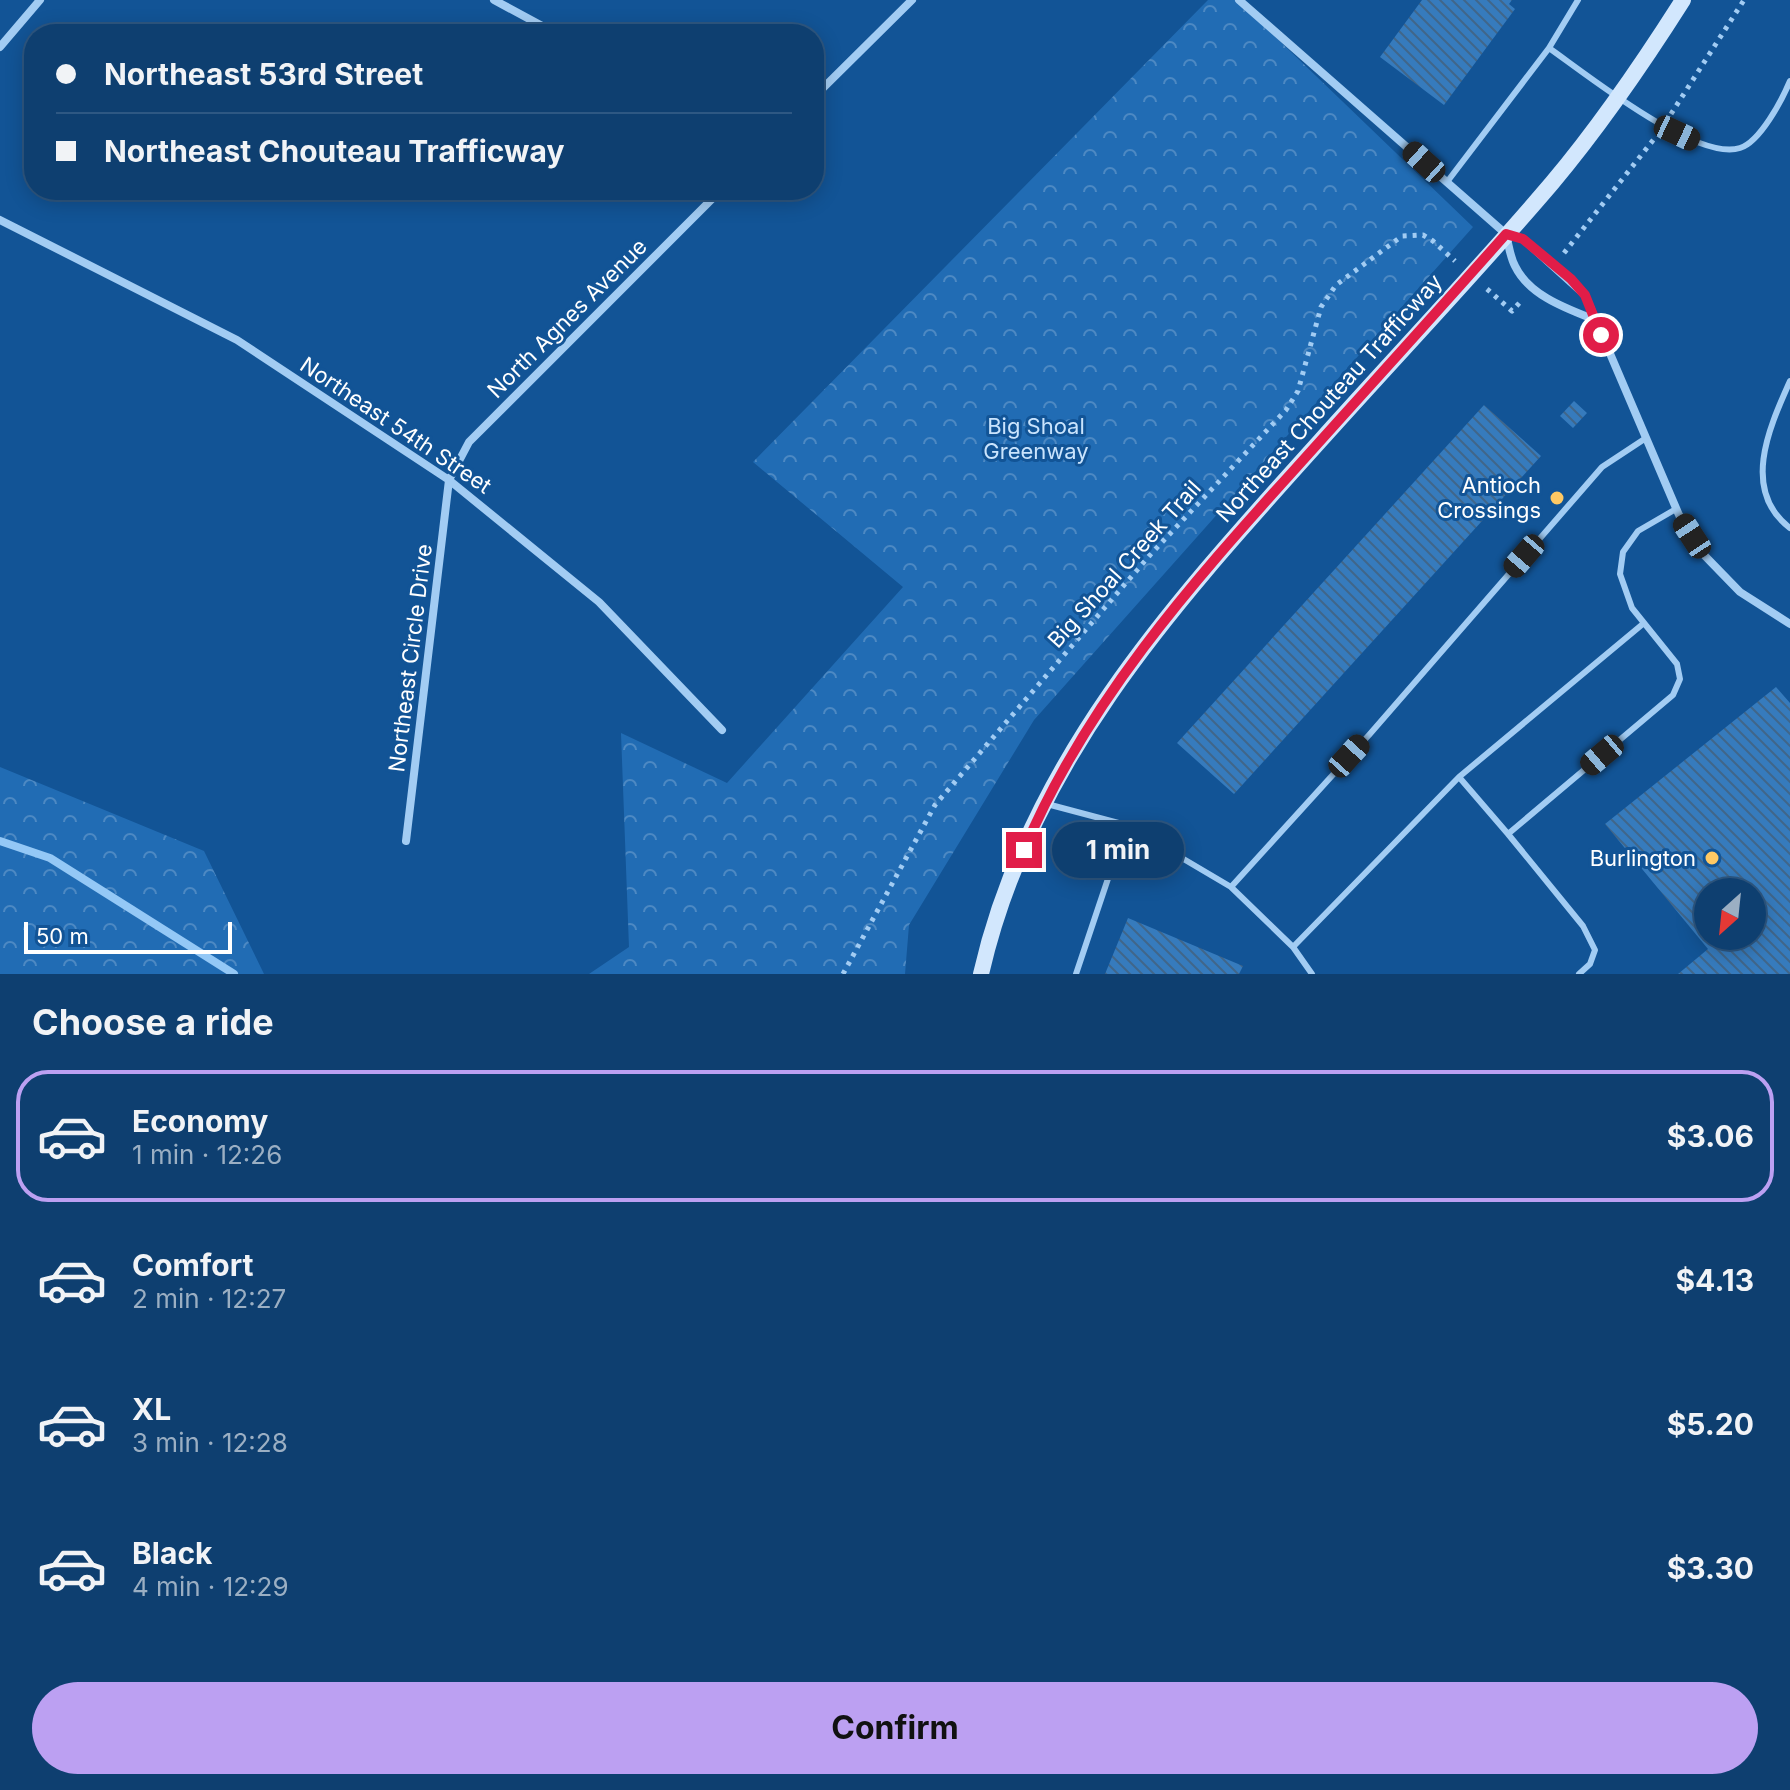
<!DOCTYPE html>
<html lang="en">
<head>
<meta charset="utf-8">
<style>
	body { margin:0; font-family:Inter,sans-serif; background:#174675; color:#f1f3f6; height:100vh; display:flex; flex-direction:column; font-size:30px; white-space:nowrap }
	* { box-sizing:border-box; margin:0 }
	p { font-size:26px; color:#9bafc3 }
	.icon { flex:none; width:44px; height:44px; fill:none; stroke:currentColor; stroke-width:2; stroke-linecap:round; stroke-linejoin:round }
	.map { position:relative; height:974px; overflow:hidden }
	.side { display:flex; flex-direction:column; background:#0e3f70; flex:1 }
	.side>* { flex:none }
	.guide { position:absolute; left:24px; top:24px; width:800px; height:176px; border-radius:32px; box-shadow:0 4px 20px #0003,0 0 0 2px #2e5883; display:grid; align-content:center; height:176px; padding:0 32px; background:#0e3f70 }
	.needle { width:52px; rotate:207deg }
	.buttons { position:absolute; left:1694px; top:878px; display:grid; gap:16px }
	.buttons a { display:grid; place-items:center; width:72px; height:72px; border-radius:50%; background:#0e3f70; box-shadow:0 4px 20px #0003,0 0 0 2px #2e5883; font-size:40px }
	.scale { position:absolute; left:24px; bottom:20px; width:208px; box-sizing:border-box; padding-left:8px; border:4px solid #fff; border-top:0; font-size:22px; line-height:28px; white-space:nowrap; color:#fff; -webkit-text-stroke:6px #125496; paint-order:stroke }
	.end { position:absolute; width:36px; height:36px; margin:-18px; border:10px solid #e11d48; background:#fff; box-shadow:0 0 0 4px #fff }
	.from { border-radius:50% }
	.bubble { position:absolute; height:56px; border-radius:28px; background:#0e3f70; box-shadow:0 4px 20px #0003,0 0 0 2px #2e5883; font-size:26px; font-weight:700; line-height:56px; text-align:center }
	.car { position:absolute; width:24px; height:48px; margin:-24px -12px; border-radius:10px; box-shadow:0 0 6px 2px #0007; background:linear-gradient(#222 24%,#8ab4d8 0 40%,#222 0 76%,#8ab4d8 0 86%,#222 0) }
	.guide b { display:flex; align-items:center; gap:28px; height:76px; font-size:30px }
	.guide b+b { border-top:2px solid #2e5883 }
	.guide i { width:20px; height:20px; background:#f1f3f6 }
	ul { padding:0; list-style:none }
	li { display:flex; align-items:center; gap:24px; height:132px; margin:0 16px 12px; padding:0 16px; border:4px solid transparent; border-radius:32px }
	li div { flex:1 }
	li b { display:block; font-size:30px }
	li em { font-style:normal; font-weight:700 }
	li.active { border-color:#bca0f2 }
	li>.icon { width:72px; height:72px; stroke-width:1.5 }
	h2 { padding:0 32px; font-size:36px; line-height:96px }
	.action { display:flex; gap:16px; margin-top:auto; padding:16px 32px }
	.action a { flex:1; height:92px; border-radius:48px; background:#bca0f2; color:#111; font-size:32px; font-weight:700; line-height:92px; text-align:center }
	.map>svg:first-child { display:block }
	.park { fill:url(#park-crowns) }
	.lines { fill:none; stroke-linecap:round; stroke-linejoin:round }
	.stream { stroke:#94c8f6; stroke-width:8 }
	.building { fill:url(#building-back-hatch); fill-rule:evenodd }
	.path { stroke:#a2ccf3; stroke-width:5; stroke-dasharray:4 6; stroke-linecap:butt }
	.service { stroke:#a2ccf3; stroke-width:6 }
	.minor { stroke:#a2ccf3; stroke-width:8 }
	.secondary { stroke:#d2e7fd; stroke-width:16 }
	.route { stroke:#e11d48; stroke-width:10 }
	.poi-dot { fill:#ffc964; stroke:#125496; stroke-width:3 }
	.labels { text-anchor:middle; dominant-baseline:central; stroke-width:6; stroke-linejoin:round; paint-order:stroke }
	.street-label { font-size:22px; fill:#fff; stroke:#125496 }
	.park-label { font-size:22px; fill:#cae4fd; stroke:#125496 }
	.poi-label { font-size:22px; fill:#fff; stroke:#125496; text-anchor:end }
</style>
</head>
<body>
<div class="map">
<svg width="1790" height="974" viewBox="0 0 1790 974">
	<defs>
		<pattern id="park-crowns" width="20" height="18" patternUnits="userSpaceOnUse" patternTransform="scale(2)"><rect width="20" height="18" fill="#216cb4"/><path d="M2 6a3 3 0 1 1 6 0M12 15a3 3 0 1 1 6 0" fill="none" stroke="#4d89c3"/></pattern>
		<pattern id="building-back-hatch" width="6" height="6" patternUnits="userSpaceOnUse" patternTransform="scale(2)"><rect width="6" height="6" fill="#367bbd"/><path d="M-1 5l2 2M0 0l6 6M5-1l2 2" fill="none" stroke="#40668a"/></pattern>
	</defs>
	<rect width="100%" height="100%" fill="#125496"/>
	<path class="park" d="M1208,0H1237L1473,227L1034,720L909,925L905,974H589L629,947L621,733L727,783L903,587L753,462Z
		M0,767L204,851L264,974H0Z"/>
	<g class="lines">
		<path class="stream" d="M0,841L50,858L234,974"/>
	</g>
	<path class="building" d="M1422,0H1512L1509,4L1515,9L1444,105L1380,57Z
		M1574,401L1587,413L1573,428L1560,416Z
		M1484,405L1541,456L1234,794L1177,743Z
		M1776,687L1790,703V974H1678L1708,949L1605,824ZM1708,892H1752V936H1708Z
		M1128,918L1243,966L1239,974H1105Z"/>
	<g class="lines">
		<path class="path" d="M1671,114L1744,0
			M1564,253L1654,139
			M1487,289L1512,311L1523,299
			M843,974L935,805L1150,555L1286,410L1298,391L1321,307L1336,285L1402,236L1423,235L1433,241L1455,261"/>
		<path class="service" d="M1549,48C1586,74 1696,162 1740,148C1760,142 1782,100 1790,81
			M1447,182L1549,48L1578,0
			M1790,381C1770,426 1740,490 1790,528
			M1459,777L1508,834
			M1047,804L1126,825L1231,887L1369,735L1602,467L1646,438
			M1231,887L1293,947L1312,974
			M1293,947L1459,777L1644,623
			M1076,974L1126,825
			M1579,974L1590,964L1595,950L1583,926L1508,834L1673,695L1680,679L1677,664L1632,608L1620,574L1623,552L1638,531L1676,509"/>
		<path class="minor" d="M494,0L557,34
			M1239,0L1506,234L1523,239L1585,295L1679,515L1705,556L1740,592L1790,624
			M0,47L40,0
			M814,97L912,0
			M0,220L237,340L449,480L599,602L722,730
			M1506,235C1509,245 1510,257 1515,266C1529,295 1565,308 1593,319
			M406,841L449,480L469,442L721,190"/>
		<path class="secondary" d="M981,974C1030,759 1177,600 1320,441C1397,355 1477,271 1552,183C1600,126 1643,63 1683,0"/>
	</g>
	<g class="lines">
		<path class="route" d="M1024,850C1086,703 1190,585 1296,468C1366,390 1437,312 1506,234L1523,239L1571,279L1585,295L1601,335"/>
	</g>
	<g class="poi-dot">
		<circle cx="1557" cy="498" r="8"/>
		<circle cx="1712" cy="858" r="8"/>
	</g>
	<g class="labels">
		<g class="street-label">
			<text transform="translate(567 318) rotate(-45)">North Agnes Avenue</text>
			<text transform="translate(1329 398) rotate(-48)">Northeast Chouteau Trafficway</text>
			<text transform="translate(396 425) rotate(34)">Northeast 54th Street</text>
			<text transform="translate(1124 564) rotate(-48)">Big Shoal Creek Trail</text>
			<text transform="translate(410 658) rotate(-83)">Northeast Circle Drive</text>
		</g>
		<g class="park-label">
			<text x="1036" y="426">Big Shoal<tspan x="1036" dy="25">Greenway</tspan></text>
		</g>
		<g class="poi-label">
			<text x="1541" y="485">Antioch<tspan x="1541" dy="25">Crossings</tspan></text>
			<text x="1696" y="858">Burlington</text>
		</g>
	</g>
</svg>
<div class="buttons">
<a><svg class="needle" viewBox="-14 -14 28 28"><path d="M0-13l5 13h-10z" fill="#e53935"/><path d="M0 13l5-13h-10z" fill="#9bafc3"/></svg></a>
</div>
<div class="scale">50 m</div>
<i class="end from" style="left:1601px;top:335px"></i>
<i class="end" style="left:1024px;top:850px"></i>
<div class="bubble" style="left:1052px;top:822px;width:132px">1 min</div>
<i class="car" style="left:1677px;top:133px;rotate:115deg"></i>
<i class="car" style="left:1424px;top:162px;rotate:312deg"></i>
<i class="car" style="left:1692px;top:536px;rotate:327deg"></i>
<i class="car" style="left:1524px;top:556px;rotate:221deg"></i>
<i class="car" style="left:1602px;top:755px;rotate:230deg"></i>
<i class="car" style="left:1349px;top:756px;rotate:42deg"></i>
<div class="guide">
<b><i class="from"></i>Northeast 53rd Street</b>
<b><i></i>Northeast Chouteau Trafficway</b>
</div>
</div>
<section class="side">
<h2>Choose a ride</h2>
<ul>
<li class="active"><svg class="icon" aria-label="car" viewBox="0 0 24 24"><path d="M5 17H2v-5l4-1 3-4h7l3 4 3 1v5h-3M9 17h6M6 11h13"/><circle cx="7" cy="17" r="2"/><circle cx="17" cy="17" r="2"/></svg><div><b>Economy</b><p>1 min · 12:26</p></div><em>$3.06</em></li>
<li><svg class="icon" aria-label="car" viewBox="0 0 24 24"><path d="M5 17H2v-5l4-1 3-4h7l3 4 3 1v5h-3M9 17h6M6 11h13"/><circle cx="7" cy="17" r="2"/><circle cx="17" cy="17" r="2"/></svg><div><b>Comfort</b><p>2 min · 12:27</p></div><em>$4.13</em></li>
<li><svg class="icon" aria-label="car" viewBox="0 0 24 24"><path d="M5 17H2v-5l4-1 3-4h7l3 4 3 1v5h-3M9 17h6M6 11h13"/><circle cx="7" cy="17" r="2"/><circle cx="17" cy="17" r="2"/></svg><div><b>XL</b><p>3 min · 12:28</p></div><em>$5.20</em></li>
<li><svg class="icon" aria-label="car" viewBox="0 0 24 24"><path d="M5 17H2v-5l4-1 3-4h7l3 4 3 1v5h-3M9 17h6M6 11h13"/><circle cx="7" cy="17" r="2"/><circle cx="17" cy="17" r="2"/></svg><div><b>Black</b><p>4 min · 12:29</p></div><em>$3.30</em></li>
</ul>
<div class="action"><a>Confirm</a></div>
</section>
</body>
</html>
